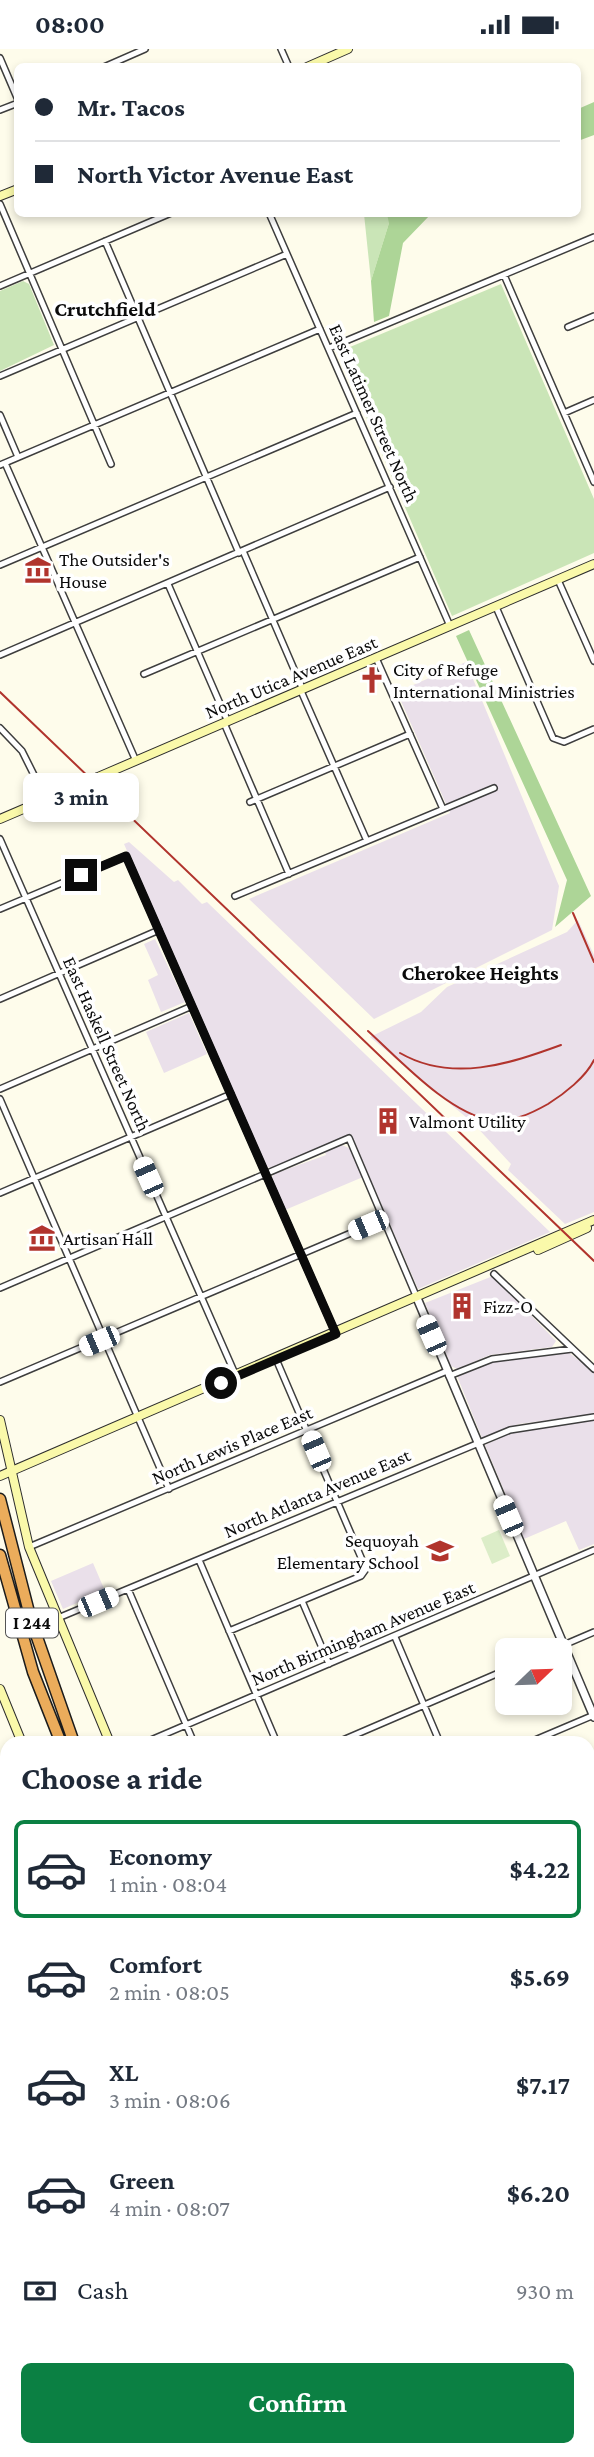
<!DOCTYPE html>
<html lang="en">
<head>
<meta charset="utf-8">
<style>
	body { margin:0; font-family:"Crimson Pro",serif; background:#f2f2f3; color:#1f2937; height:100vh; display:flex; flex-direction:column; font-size:26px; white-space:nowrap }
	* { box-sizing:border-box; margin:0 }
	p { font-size:23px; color:#747a83 }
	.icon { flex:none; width:38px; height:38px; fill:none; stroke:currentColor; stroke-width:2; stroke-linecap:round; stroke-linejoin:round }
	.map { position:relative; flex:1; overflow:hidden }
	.side { position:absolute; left:0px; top:1687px; width:595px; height:721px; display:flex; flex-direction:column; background:#fff; border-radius:21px 21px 0 0; box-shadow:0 4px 10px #0003 }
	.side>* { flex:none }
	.banner { position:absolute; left:14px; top:14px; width:567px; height:154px; border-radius:10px; box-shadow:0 4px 10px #0003; display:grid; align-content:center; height:154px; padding:0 21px; background:#fff }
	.needle { width:46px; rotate:67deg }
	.tools { position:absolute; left:495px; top:1589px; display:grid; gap:14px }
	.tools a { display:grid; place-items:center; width:77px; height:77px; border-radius:10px; background:#fff; box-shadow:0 4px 10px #0003; font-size:35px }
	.end { position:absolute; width:32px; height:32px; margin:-16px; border:9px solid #0b0b0b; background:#fff; box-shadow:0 0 0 4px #fff }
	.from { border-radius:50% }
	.bubble { position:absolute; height:49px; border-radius:10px; background:#fff; box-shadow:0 4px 10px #0003; font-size:23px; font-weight:700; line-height:49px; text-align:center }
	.car { position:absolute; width:21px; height:42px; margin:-21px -10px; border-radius:9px; box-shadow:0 0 5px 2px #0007; background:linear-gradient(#fff 24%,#345 0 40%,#fff 0 76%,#345 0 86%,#fff 0) }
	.banner b { display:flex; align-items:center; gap:24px; height:66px; font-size:26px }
	.banner b+b { border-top:2px solid #e0e1e3 }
	.banner i { width:18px; height:18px; background:#1f2937 }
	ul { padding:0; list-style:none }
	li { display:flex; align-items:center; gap:21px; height:98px; margin:0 14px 10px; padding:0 7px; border:4px solid transparent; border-radius:10px }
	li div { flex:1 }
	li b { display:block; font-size:26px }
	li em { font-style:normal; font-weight:700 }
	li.selected { border-color:#0b8043 }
	li>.icon { width:63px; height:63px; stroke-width:1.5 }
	h2 { padding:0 21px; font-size:32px; line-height:84px }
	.pay { display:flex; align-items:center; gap:18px; height:77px; padding:0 21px; font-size:26px }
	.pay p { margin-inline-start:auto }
	.action { display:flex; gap:14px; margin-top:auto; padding:14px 21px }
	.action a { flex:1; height:80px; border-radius:10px; background:#0b8043; color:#fff; font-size:28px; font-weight:700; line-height:80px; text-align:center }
	.status { display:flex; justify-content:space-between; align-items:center; height:49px; padding:0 35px; background:#fff; direction:ltr }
	.status svg { height:19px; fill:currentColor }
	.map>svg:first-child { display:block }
	.industrial { fill:#eae0ea }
	.green { fill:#cae5b7 }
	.forest { fill:#add597 }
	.pitch { fill:#dcedc8 }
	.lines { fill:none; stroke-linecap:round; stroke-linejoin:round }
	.minor-casing { stroke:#3e3e3e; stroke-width:8 }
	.tertiary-casing { stroke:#3e3e3e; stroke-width:10 }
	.secondary-casing { stroke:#2d2d2d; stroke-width:10 }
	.motorway-casing { stroke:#1c1c1c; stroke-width:13 }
	.minor { stroke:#fff; stroke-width:5 }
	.tertiary { stroke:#fff; stroke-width:7 }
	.secondary { stroke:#faf9aa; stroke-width:8 }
	.motorway { stroke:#ebac5b; stroke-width:10 }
	.rail { stroke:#b1342d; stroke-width:2 }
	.secondary-bridge-casing { stroke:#2d2d2d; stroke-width:10; stroke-linecap:butt }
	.secondary-bridge { stroke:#faf9aa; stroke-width:8 }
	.route { stroke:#0b0b0b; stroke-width:9 }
	.labels { text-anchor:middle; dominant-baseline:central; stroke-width:7; stroke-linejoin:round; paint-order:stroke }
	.shield { fill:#fff; stroke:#545454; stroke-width:2 }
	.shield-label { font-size:18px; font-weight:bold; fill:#0b0b0b }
	.street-label { font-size:19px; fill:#0b0b0b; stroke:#fff }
	.poi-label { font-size:19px; fill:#0b0b0b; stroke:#fff; text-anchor:start }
	.neighbourhood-label { font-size:21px; font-weight:bold; fill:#0b0b0b; stroke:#fff }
</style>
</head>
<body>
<div class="status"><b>08:00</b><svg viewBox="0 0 49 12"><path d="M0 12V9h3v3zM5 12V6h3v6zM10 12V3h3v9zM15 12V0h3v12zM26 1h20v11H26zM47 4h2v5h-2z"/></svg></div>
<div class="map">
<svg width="594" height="2408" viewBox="0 0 594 2408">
	<rect width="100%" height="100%" fill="#fefceb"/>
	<path class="industrial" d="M466,613L559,837L552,881L374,970L249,850L450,764L397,643Z
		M129,793L174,833L178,831L202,855L207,853L550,1183L418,1240L351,1085L272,1119L267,1118L124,795Z
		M578,871L594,906V1163L565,1175L508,1121L511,1115L473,1074L370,988L421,963L447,938L567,883Z
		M155,890L185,953L161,963L148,931L158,926L144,895Z
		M189,964L207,1005L164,1024L146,983Z
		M342,1096L351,1100L363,1128L285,1161L271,1130L274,1125L326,1106L325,1103Z
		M493,1227L556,1292L552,1298L490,1306L457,1320L451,1317L425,1254Z
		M568,1303L594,1323V1365L519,1375L482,1389L457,1327L495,1312Z
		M594,1370V1495L579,1501L566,1472L524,1490L485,1396L519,1380Z
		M93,1514L105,1542L63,1560L51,1532Z"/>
	<path class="green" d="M364,165H396L389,174L371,232Z
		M23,232L29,235L54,296L0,322V242Z
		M501,235L594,450V504L452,567L338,303Z"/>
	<path class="forest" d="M594,53V86L578,92V60Z
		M387,165H431L403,194L389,267L374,273L371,232L389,174Z
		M469,581L591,847L555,878L567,831L456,587Z"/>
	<path class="pitch" d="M499,1481L510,1507L492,1515L481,1489Z"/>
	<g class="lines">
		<defs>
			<path id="minor" d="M281,0L289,18
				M0,9L18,51
				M104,18L145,0
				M0,61L18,54
				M0,155L111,415
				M269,164L450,577
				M105,192L239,504
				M504,226L594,433
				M0,237L171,164
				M568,278L594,267
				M329,299L594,188
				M0,327L287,205
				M564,364L594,351
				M0,366L18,408
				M5,414L136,712
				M0,416L320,280
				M243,502L303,641
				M0,516L357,364
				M558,531L594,612
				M168,535L228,673
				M496,558L553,689L564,693L594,680
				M0,606L390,438
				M376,609L443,760
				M144,625L420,508
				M301,642L367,792
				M224,674L289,825
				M0,679L22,702L46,750
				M250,753L410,685
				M0,790L236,1327
				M235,847L494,739
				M0,860L126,807L336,1285
				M0,950L159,881
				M0,1040L192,957
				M0,1050L169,1440
				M0,1144L231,1045
				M494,1225L594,1320
				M0,1239L349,1089L417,1249
				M449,1327L492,1310L572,1300
				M0,1333L384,1170
				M29,1498L447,1322
				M199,1511L277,1694
				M128,1540L194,1694
				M302,1552L329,1615
				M58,1569L510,1381L594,1368
				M229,1582L361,1527L366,1520L276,1310
				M395,1588L440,1694
				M552,1601L594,1583
				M144,1694L594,1501
				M336,1694L508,1620
				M528,1694L594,1666
				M588,1750L594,1748
				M0,1755L7,1752
				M0,1880L7,1897
				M0,1918L7,1915
				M588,1925L594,1922
				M588,1960L594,1974
				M588,1988L594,1986
				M588,2118L594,2115
				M0,2167L7,2183
				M588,2202L594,2200
				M0,2220L7,2217
				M588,2284L594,2282
				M0,2312L7,2309
				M117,2401L123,2408
				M333,2401L336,2408
				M498,2401L501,2408
				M577,2401L580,2408
				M197,2408L204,2401
				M393,2408L409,2401"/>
			<path id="tertiary" d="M417,1249L594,1668
				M0,2082L7,2079
				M0,2391L7,2408"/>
			<path id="secondary" d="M307,18L348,0
				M0,147L18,140
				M98,728L594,515
				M0,770L63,743
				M538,1201L587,1179
				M0,1371L29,1498L110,1694
				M0,1427L594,1171
				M0,1640L22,1694
				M257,2401L260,2408
				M408,2401L411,2408"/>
			<path id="motorway" d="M0,1450L31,1571L74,1694
				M0,1506L33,1623L61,1694
				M282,2401L286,2408
				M304,2401L306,2408"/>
		</defs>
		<use href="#minor" class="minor-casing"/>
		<use href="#tertiary" class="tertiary-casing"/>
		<use href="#secondary" class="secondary-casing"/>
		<use href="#motorway" class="motorway-casing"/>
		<use href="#minor" class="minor"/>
		<use href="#tertiary" class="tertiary"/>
		<use href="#secondary" class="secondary"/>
		<use href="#motorway" class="motorway"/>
		<path class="rail" d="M0,643L594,1212
			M573,864L594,913
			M368,982C399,1010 450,1066 492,1071C512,1074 532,1064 548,1055C564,1045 586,1028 594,1011
			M400,1004C452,1034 509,1015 561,996"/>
		<defs>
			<path id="secondary-bridge" d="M63,743L98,728"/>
		</defs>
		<use href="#secondary-bridge" class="secondary-bridge-casing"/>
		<use href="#secondary-bridge" class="secondary-bridge"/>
	</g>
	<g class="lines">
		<path class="route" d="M81,826L126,807L336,1285L221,1334"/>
	</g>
	<defs>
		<symbol id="museum-bare" viewBox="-9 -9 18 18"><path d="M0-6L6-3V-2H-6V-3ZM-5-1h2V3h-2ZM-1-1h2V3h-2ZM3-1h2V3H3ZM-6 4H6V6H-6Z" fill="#b1342d" stroke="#fff" stroke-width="2.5" paint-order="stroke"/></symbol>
		<symbol id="church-bare" viewBox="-9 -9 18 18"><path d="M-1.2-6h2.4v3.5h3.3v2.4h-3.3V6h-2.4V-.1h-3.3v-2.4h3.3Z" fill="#b1342d" stroke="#fff" stroke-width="2.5" paint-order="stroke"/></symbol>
		<symbol id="building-bare" viewBox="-9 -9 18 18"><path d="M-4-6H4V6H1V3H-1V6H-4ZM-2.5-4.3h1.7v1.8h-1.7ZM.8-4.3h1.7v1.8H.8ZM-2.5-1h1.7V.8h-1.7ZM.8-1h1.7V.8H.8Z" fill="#b1342d" stroke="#fff" stroke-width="2.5" paint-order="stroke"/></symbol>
		<symbol id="school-bare" viewBox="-9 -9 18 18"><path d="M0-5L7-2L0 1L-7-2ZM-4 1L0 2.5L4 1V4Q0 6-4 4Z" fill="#b1342d" stroke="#fff" stroke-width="2.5" paint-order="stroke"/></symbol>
	</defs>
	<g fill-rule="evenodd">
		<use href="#museum-bare" x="19" y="502" width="38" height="38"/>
		<use href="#church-bare" x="353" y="612" width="38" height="38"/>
		<use href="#building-bare" x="369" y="1053" width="38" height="38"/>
		<use href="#museum-bare" x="23" y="1170" width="38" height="38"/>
		<use href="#building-bare" x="443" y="1238" width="38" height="38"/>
		<use href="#school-bare" x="421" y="1483" width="38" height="38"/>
	</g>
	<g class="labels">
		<rect class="shield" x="6" y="1559.5" width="52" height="29" rx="5"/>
		<g class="shield-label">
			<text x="32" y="1574">I 244</text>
		</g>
		<g class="street-label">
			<text transform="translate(374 364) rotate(66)">East Latimer Street North</text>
			<text transform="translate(291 628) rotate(-23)">North Utica Avenue East</text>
			<text transform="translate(107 995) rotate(66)">East Haskell Street North</text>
			<text transform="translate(232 1396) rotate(-23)">North Lewis Place East</text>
			<text transform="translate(317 1444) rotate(-23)">North Atlanta Avenue East</text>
			<text transform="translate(363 1584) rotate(-23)">North Birmingham Avenue East</text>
		</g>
		<g class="poi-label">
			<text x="59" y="510">The Outsider's<tspan x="59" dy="22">House</tspan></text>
			<text x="393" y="620">City of Refuge<tspan x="393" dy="22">International Ministries</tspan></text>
			<text x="409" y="1072">Valmont Utility</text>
			<text x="63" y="1189">Artisan Hall</text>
			<text x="483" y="1257">Fizz-O</text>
			<text x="419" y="1491" text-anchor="end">Sequoyah<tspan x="419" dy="22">Elementary School</tspan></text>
		</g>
		<g class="neighbourhood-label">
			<text x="105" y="260">Crutchfield</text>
			<text x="480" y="924">Cherokee Heights</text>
		</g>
	</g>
</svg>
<div class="tools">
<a><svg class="needle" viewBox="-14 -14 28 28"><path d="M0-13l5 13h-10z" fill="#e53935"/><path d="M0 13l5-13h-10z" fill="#747a83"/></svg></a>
</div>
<i class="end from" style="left:221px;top:1334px"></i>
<i class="end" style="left:81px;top:826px"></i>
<div class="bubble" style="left:23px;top:724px;width:116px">3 min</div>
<i class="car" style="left:148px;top:1128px;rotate:336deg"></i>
<i class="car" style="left:368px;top:1176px;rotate:247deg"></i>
<i class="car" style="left:431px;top:1286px;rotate:336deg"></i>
<i class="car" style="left:99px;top:1292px;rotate:247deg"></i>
<i class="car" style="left:316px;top:1402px;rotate:337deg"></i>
<i class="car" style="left:508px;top:1467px;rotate:337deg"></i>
<i class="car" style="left:98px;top:1553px;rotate:67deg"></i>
<div class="banner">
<b><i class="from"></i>Mr. Tacos</b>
<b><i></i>North Victor Avenue East</b>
</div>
<section class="side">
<h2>Choose a ride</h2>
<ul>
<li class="selected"><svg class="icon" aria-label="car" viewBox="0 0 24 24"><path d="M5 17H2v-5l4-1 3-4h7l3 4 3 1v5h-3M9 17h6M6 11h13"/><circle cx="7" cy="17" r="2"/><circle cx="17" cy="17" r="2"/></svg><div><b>Economy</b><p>1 min · 08:04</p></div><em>$4.22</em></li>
<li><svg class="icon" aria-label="car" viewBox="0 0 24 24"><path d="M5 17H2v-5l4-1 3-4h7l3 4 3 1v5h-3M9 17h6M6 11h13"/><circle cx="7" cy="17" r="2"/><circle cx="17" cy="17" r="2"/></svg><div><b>Comfort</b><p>2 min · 08:05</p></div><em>$5.69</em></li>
<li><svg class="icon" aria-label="car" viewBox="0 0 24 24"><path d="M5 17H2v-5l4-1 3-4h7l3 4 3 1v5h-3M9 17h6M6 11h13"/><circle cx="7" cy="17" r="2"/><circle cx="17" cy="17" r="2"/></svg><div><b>XL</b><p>3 min · 08:06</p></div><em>$7.17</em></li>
<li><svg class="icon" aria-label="car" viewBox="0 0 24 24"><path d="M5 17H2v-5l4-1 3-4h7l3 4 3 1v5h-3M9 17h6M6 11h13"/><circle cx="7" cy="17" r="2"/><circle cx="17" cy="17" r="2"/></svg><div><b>Green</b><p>4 min · 08:07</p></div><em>$6.20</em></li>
</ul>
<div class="pay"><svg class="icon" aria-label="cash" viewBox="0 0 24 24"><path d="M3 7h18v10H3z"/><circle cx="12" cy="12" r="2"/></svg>Cash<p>930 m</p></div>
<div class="action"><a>Confirm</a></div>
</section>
</div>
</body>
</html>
